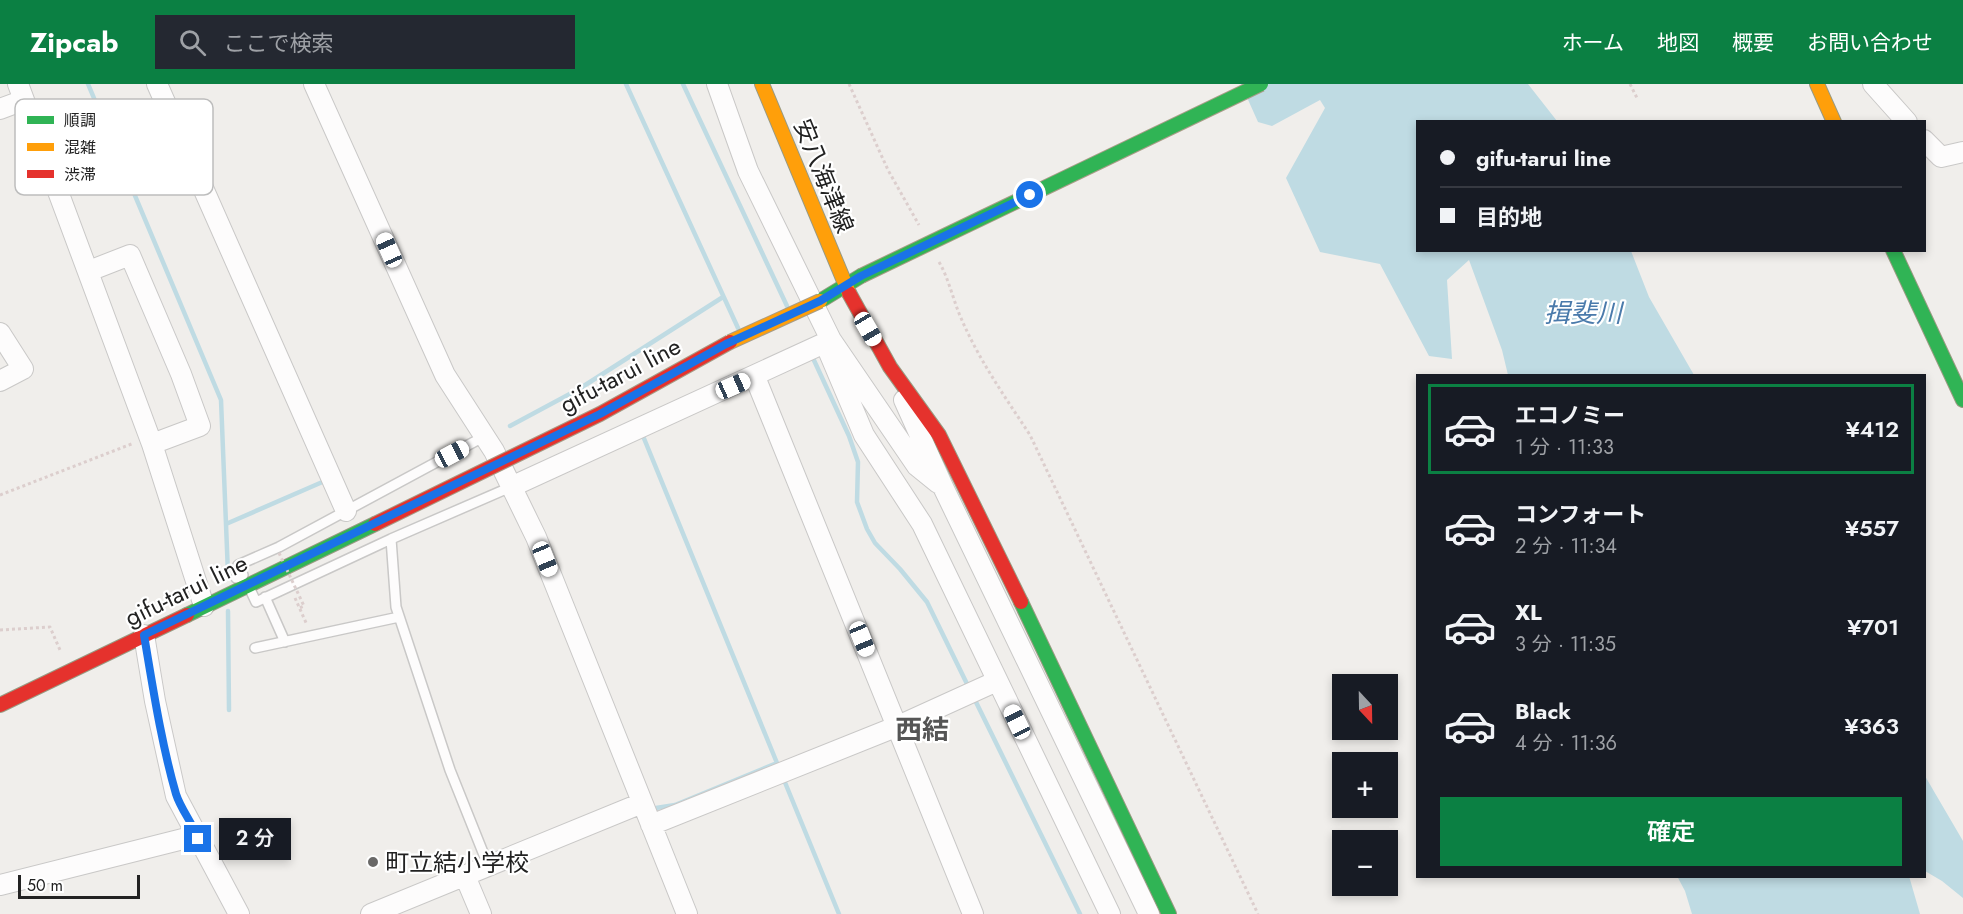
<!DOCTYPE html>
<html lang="ja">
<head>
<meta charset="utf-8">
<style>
	body { margin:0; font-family:Jost,"Noto Sans JP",sans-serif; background:#242831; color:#f1f3f6; height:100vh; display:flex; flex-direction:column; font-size:22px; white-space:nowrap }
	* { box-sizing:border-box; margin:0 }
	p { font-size:20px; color:#9ea1a6 }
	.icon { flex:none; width:33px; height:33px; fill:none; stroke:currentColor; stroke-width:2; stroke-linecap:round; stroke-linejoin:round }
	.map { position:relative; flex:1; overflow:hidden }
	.details { position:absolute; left:1416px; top:290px; width:510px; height:504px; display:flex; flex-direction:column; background:#171b24; border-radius:0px; box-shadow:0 3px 9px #0003 }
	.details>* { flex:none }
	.guide { position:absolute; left:1416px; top:36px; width:510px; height:132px; border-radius:0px; box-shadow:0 3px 9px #0003; display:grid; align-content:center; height:132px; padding:0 24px; background:#171b24 }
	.needle { width:39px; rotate:158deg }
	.buttons { position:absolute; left:1332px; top:590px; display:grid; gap:12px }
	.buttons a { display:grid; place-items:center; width:66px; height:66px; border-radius:0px; background:#171b24; box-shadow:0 3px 9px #0003; font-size:30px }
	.scale { position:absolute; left:18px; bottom:15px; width:122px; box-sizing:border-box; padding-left:6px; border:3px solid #222; border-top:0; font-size:16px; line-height:21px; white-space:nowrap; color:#222; -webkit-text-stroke:4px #fff; paint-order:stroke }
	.end { position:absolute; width:27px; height:27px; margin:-14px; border:8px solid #1a73e8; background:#fff; box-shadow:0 0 0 3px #fff }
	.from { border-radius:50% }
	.bubble { position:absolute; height:42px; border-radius:0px; background:#171b24; box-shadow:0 3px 9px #0003; font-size:20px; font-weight:600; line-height:42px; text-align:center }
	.car { position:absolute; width:18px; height:36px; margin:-18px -9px; border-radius:8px; box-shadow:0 0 4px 2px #0007; background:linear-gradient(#fff 24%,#345 0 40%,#fff 0 76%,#345 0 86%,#fff 0) }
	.guide b { display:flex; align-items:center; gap:21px; height:57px; font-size:22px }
	.guide b+b { border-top:2px solid #363941 }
	.guide i { width:15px; height:15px; background:#f1f3f6 }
	ul { padding:10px 0 0; list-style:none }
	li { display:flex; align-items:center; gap:18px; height:90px; margin:0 12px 9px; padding:0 12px; border:3px solid transparent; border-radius:0px }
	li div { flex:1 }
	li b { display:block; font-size:22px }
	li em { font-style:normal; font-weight:600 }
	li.active { border-color:#0b8043 }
	li>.icon { width:54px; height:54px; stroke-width:1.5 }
	.cta { display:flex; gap:12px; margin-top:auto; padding:12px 24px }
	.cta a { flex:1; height:69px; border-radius:0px; background:#0b8043; color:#fff; font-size:24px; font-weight:600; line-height:69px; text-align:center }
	header { display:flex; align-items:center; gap:36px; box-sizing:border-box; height:84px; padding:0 30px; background:#0b8043; color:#fff }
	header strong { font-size:28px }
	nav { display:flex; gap:33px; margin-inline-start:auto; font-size:21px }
	.search { width:420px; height:54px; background:#242831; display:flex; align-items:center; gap:15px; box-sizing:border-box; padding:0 21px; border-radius:0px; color:#9ea1a6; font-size:22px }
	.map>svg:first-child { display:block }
	.water { fill:#bfdbe3 }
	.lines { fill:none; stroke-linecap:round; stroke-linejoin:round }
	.stream { stroke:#bfdbe3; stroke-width:4.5 }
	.lane-casing { stroke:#c9c8c7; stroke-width:12 }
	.street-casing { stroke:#c9c8c7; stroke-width:22 }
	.fast-casing { stroke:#999a82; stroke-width:16 }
	.slow-casing { stroke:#999a82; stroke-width:16 }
	.jam-casing { stroke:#999a82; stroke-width:16 }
	.path { stroke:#dccecd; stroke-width:3; stroke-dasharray:3 3; stroke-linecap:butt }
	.lane { stroke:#fdfcfc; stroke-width:9 }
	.street { stroke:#fdfcfc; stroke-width:20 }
	.fast { stroke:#30b455; stroke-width:14 }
	.slow { stroke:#ff9f0a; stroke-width:14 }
	.jam { stroke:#e5322d; stroke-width:14 }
	.fast-bridge-casing { stroke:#a79c86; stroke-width:16; stroke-linecap:butt }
	.slow-bridge-casing { stroke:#a79c86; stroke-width:16; stroke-linecap:butt }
	.jam-bridge-casing { stroke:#a79c86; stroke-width:16; stroke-linecap:butt }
	.path-bridge { stroke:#dccecd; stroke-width:3; stroke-dasharray:3 3; stroke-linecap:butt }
	.fast-bridge { stroke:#30b455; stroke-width:14 }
	.slow-bridge { stroke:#ff9f0a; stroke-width:14 }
	.jam-bridge { stroke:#e5322d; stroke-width:14 }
	.route { stroke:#1a73e8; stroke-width:8 }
	.poi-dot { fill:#6a6968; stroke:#fff; stroke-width:2 }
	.labels { text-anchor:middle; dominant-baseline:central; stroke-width:4.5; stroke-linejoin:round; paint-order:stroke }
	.street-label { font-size:24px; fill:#222; stroke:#fff }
	.poi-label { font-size:24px; fill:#222; stroke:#fff; text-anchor:start }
	.water-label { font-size:26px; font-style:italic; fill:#4a7aab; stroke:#fff }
	.quarter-label { font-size:27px; font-weight:bold; fill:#555; stroke:#fff }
	.key { fill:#fff; stroke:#bdbdbd; stroke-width:1.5 }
	.key-label { font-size:16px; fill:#222 }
</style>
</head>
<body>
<header>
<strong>Zipcab</strong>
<div class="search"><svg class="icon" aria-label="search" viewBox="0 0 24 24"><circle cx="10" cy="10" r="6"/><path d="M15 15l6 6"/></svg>ここで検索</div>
<nav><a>ホーム</a><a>地図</a><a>概要</a><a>お問い合わせ</a></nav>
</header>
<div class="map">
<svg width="1963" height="830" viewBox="0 0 1963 830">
	<rect width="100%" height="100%" fill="#f0eeeb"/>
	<path class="water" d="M1241,0H1528L1557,37L1418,38V166L1631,167L1649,213L1694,291H1508L1502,266L1469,176L1447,196L1452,275L1429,272L1380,180L1320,168L1286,94L1325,24L1320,16L1272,42L1258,38Z
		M1925,692L1963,757V814L1942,797L1925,787Z
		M1677,792H1909L1920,830H1692L1685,807Z"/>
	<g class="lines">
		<path class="stream" d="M88,0L221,316L228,490
			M626,0L738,244
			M683,0L787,222
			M812,272L849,352L858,378L857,418L867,445L875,459L900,485L927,518L969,604
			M510,342L579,305L723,213
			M646,350L643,352L777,679L675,721L656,724
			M226,440L327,396
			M228,527L229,626
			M974,614L1080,830
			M784,696L839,830"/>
		<defs>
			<path id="lane" d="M391,455L396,523L450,686L488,781
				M236,494L243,491L238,481L279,463L485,352
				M249,503L256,518L391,455L513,402
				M265,513L285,558
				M255,564L399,533"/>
			<path id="street" d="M18,0L152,360L204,522
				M157,0L346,427
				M314,0L445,291L494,367L536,453L687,830
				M717,0L748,87L831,256L917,382L938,399
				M1873,0L1907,38
				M0,25L24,16
				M1924,56L1941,73L1963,68
				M89,187L130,171L181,290L200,342L152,360
				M0,249L23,285L0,297
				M831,256L828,266L864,351L922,440L1110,830
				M755,293L973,830
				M904,316L944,405L1149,830
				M513,402L831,256
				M144,551L155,617L176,712L239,830
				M651,741L898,642L997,597
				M465,792L481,830
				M0,801L183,755H198
				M371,830L642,719"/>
			<path id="fast" d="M1893,166L1963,316
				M820,217L861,192
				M1021,518L1169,830
				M187,531L375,440"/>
			<path id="slow" d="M762,0L849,209
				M1817,0L1834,38"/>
			<path id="jam" d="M849,209L890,283L939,351L1021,518
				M0,621L187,531"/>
		</defs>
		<use href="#lane" class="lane-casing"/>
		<use href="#street" class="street-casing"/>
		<use href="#fast" class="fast-casing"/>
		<use href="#slow" class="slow-casing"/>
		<use href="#jam" class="jam-casing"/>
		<path class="path" d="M849,0L888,86L919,141
			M1630,0L1638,16
			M939,178C949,195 953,216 961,234C979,276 1005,313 1030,351L1258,830
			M0,411L134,359
			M295,514L307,541
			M0,546L50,543L60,566"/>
		<use href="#lane" class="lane"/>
		<use href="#street" class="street"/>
		<use href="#fast" class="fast"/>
		<use href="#slow" class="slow"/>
		<use href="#jam" class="jam"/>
		<defs>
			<path id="fast-bridge" d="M861,192L1261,0"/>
			<path id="slow-bridge" d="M730,258L820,217"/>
			<path id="jam-bridge" d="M375,440L600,330L730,258"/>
		</defs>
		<use href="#fast-bridge" class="fast-bridge-casing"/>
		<use href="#slow-bridge" class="slow-bridge-casing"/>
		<use href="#jam-bridge" class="jam-bridge-casing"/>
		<path class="path-bridge" d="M279,469L304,522L299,524"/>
		<use href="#fast-bridge" class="fast-bridge"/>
		<use href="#slow-bridge" class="slow-bridge"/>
		<use href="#jam-bridge" class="jam-bridge"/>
	</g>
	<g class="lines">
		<path class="route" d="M198,755C193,739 181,726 176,710C161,658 153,604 144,551L600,330L726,260L820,217L861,192L1030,111"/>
	</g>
	<circle class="poi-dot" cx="373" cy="778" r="6"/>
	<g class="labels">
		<g class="street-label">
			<text transform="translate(824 92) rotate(68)">安八海津線</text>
			<text transform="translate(620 291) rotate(-28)">gifu-tarui line</text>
			<text transform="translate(186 506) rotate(-26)">gifu-tarui line</text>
		</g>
		<g class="poi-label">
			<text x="385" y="778">町立結小学校</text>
		</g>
		<g class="water-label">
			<text x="1583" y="229">揖斐川</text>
		</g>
		<g class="quarter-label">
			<text x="922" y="645">西結</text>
		</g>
	</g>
	<rect x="15" y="15" width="198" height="96" rx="9" class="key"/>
	<rect x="27" y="32" width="27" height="8" fill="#30b455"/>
	<rect x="27" y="59" width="27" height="8" fill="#ff9f0a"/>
	<rect x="27" y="86" width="27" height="8" fill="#e5322d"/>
	<g class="key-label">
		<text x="64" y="42">順調</text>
		<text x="64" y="69">混雑</text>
		<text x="64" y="96">渋滞</text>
	</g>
</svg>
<div class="buttons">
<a><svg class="needle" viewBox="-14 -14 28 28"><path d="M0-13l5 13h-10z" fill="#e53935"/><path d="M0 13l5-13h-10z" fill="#9ea1a6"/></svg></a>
<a>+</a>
<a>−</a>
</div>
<div class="scale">50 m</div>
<i class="end from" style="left:1030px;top:111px"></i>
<i class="end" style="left:198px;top:755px"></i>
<div class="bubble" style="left:219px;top:734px;width:72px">2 分</div>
<i class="car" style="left:389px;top:166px;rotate:336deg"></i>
<i class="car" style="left:868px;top:245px;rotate:150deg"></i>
<i class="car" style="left:733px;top:302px;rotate:66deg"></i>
<i class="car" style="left:452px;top:370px;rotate:62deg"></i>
<i class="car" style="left:545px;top:475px;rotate:158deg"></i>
<i class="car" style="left:862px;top:555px;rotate:158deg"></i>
<i class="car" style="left:1017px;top:638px;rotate:334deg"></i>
<div class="guide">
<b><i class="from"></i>gifu-tarui line</b>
<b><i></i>目的地</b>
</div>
<section class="details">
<ul>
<li class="active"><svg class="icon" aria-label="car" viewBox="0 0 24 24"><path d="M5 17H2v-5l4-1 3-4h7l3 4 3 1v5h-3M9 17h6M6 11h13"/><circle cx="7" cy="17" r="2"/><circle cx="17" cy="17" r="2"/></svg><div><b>エコノミー</b><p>1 分 · 11:33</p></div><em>¥412</em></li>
<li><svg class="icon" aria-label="car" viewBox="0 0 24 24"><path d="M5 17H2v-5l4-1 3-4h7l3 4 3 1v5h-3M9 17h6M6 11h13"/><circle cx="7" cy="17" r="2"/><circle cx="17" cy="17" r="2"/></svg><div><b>コンフォート</b><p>2 分 · 11:34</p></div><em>¥557</em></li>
<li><svg class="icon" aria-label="car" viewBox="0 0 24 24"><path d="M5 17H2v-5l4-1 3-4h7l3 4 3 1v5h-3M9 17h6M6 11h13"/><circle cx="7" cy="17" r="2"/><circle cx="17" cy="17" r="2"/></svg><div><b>XL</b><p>3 分 · 11:35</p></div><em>¥701</em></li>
<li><svg class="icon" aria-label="car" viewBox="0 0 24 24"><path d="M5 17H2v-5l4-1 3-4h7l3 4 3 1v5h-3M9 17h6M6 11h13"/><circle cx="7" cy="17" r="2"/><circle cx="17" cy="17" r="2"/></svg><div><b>Black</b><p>4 分 · 11:36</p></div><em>¥363</em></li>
</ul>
<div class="cta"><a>確定</a></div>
</section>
</div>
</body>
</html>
